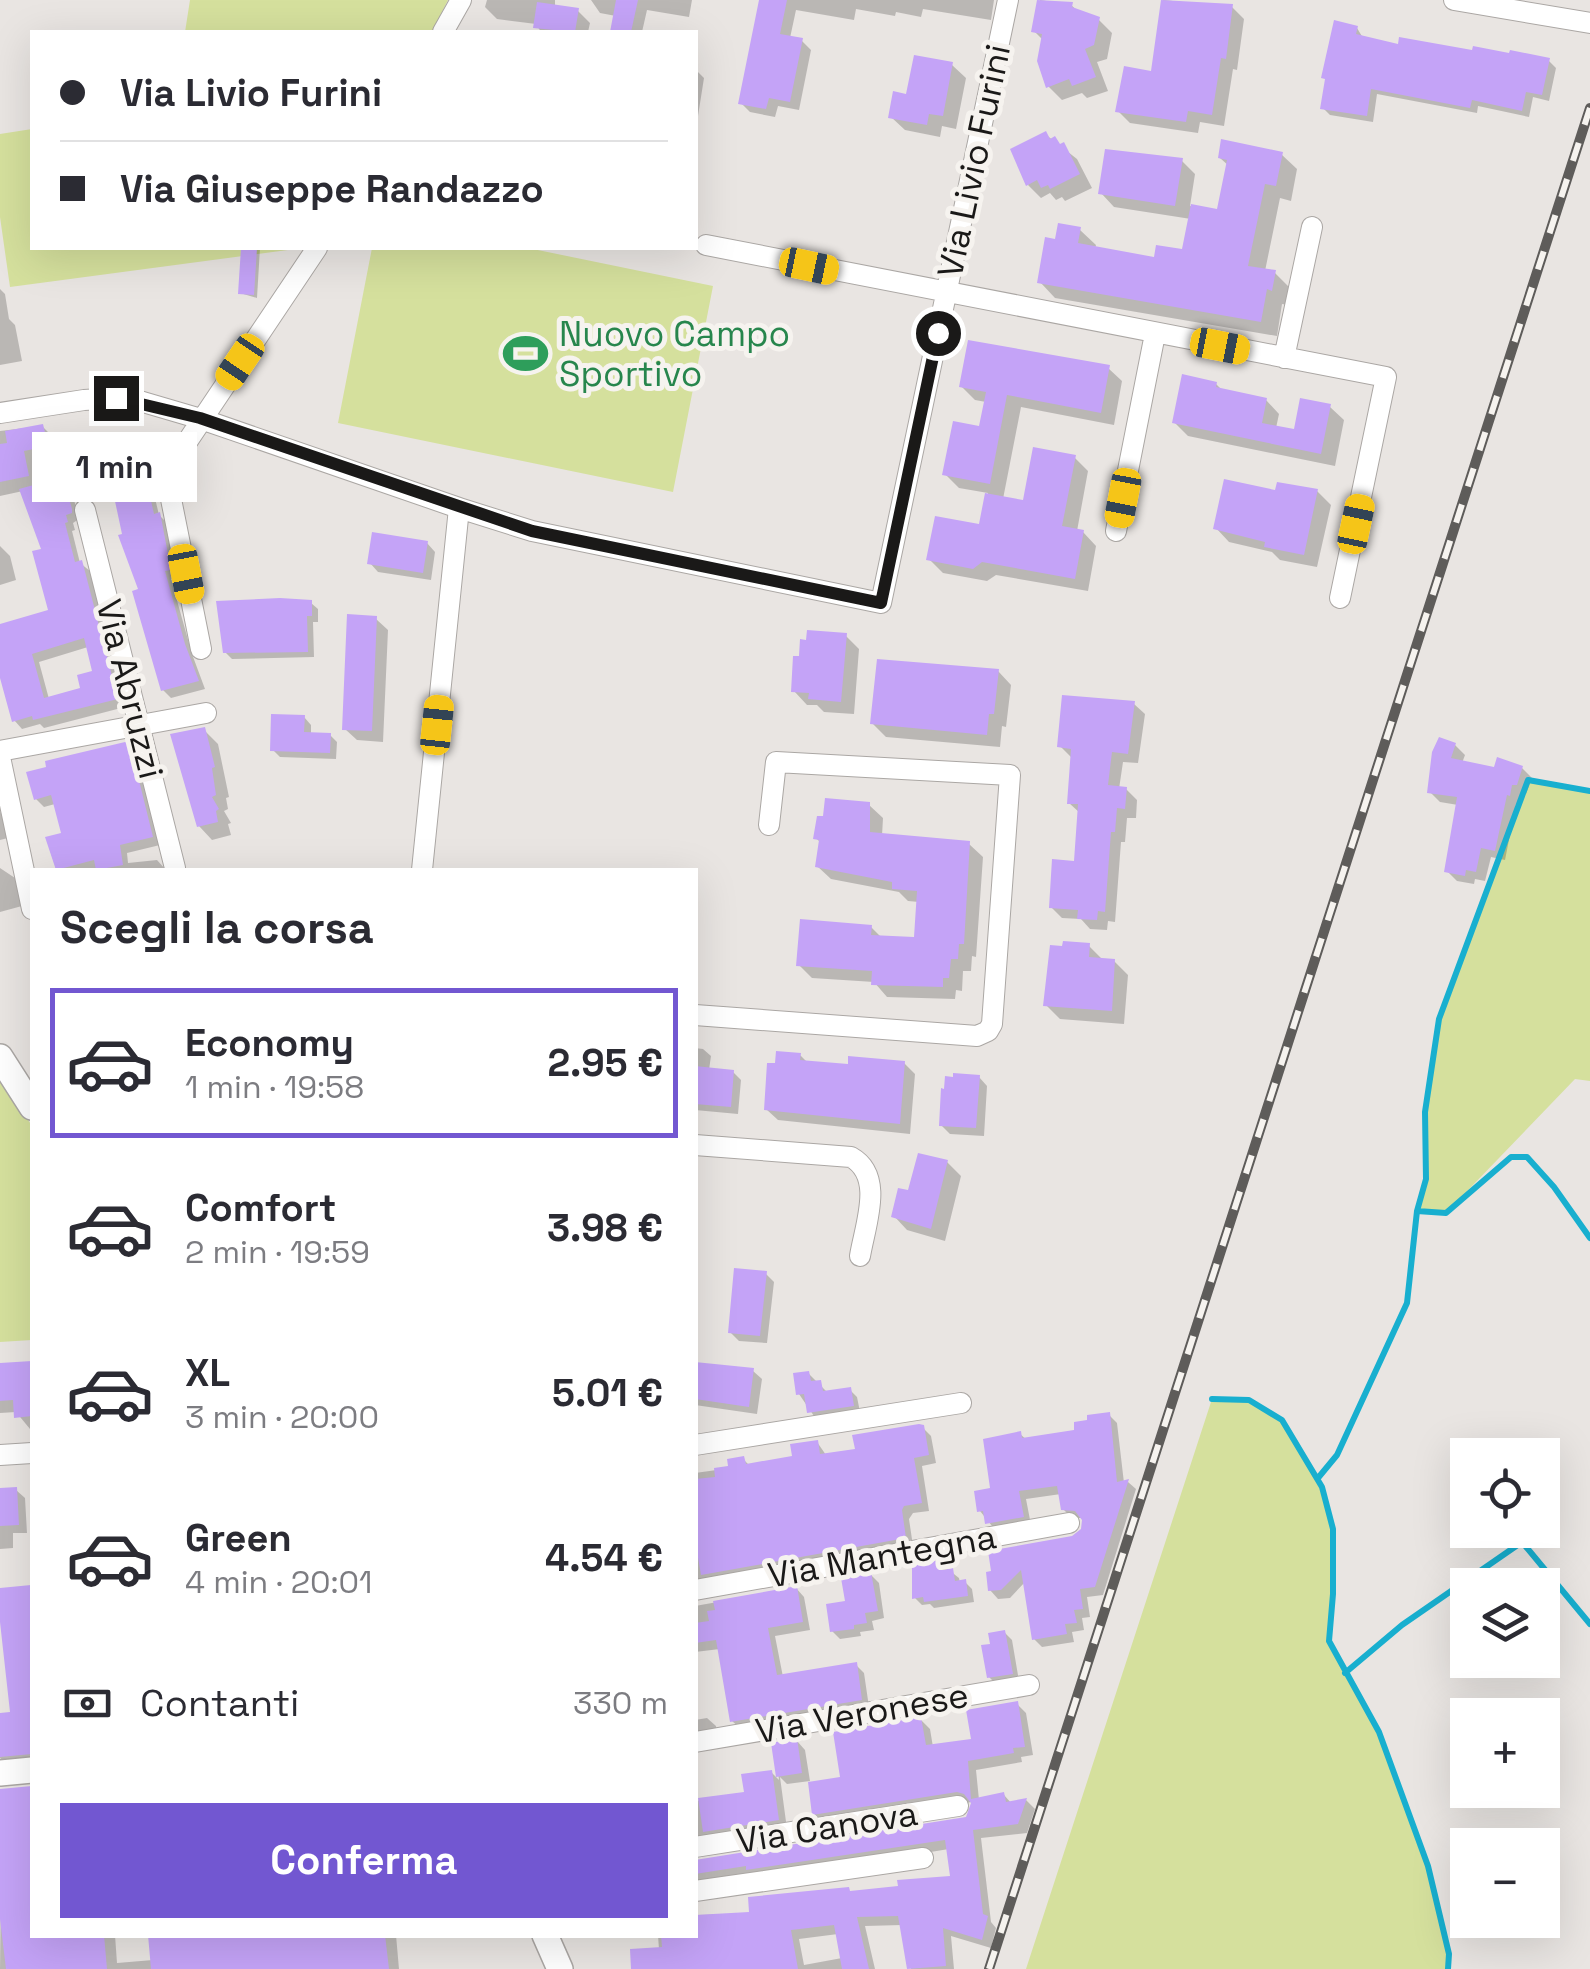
<!DOCTYPE html>
<html lang="it">
<head>
<meta charset="utf-8">
<style>
	body { margin:0; font-family:"Space Grotesk",sans-serif; background:#f2f2f3; color:#2b2b33; height:100vh; display:flex; flex-direction:column; font-size:38px; white-space:nowrap }
	* { box-sizing:border-box; margin:0 }
	p { font-size:32px; color:#7c7c81 }
	.icon { flex:none; width:55px; height:55px; fill:none; stroke:currentColor; stroke-width:2; stroke-linecap:round; stroke-linejoin:round }
	.map { position:relative; flex:1; overflow:hidden }
	.side { position:absolute; left:30px; top:868px; width:668px; height:1070px; display:flex; flex-direction:column; background:#fff; border-radius:0px; box-shadow:0 10px 40px #0002 }
	.side>* { flex:none }
	.banner { position:absolute; left:30px; top:30px; width:668px; height:220px; border-radius:0px; box-shadow:0 10px 40px #0002; display:grid; align-content:center; height:220px; padding:0 30px; background:#fff }
	.tools { position:absolute; left:1450px; top:1438px; display:grid; gap:20px }
	.tools a { display:grid; place-items:center; width:110px; height:110px; border-radius:0px; background:#fff; box-shadow:0 10px 40px #0002; font-size:50px }
	.end { position:absolute; width:45px; height:45px; margin:-22px; border:12px solid #1a1918; background:#fff; box-shadow:0 0 0 5px #fff }
	.from { border-radius:50% }
	.bubble { position:absolute; height:70px; border-radius:0px; background:#fff; box-shadow:0 10px 40px #0002; font-size:32px; font-weight:600; line-height:70px; text-align:center }
	.car { position:absolute; width:30px; height:60px; margin:-30px -15px; border-radius:12px; box-shadow:0 0 8px 2px #0007; background:linear-gradient(#f5c518 24%,#345 0 40%,#f5c518 0 76%,#345 0 86%,#f5c518 0) }
	.banner b { display:flex; align-items:center; gap:35px; height:95px; font-size:38px }
	.banner b+b { border-top:2px solid #e1e1e2 }
	.banner i { width:25px; height:25px; background:#2b2b33 }
	ul { padding:0; list-style:none }
	li { display:flex; align-items:center; gap:30px; height:150px; margin:0 20px 15px; padding:0 10px; border:5px solid transparent; border-radius:0px }
	li div { flex:1 }
	li b { display:block; font-size:38px }
	li em { font-style:normal; font-weight:600 }
	li.current { border-color:#7257d1 }
	li>.icon { width:90px; height:90px; stroke-width:1.5 }
	h2 { padding:0 30px; font-size:45px; line-height:120px }
	.pay { display:flex; align-items:center; gap:25px; height:110px; padding:0 30px; font-size:38px }
	.pay p { margin-inline-start:auto }
	.action { display:flex; gap:20px; margin-top:auto; padding:20px 30px }
	.action a { flex:1; height:115px; border-radius:0px; background:#7257d1; color:#fff; font-size:40px; font-weight:600; line-height:115px; text-align:center }
	.map>svg:first-child { display:block }
	.green { fill:#d5e09d }
	.shadow { fill:#0003; fill-rule:evenodd }
	.lines { fill:none; stroke-linecap:round; stroke-linejoin:round }
	.stream { stroke:#18afcf; stroke-width:6 }
	.building { fill:#c4a3f7; fill-rule:evenodd }
	.minor-casing { stroke:#aba7a4; stroke-width:22 }
	.tertiary-casing { stroke:#aba7a4; stroke-width:28 }
	.minor { stroke:#fff; stroke-width:20 }
	.tertiary { stroke:#fff; stroke-width:25 }
	.rail-casing { stroke:#5e5c5a; stroke-width:10 }
	.rail { stroke:#f6f3ef; stroke-width:6; stroke-dasharray:19; stroke-linecap:butt }
	.route { stroke:#1a1918; stroke-width:12 }
	.labels { text-anchor:middle; dominant-baseline:central; stroke-width:10; stroke-linejoin:round; paint-order:stroke }
	.street-label { font-size:35px; fill:#1a1918; stroke:#f6f3ef }
	.leisure-label { font-size:35px; fill:#27864d; stroke:#f6f3ef; text-anchor:start }
</style>
</head>
<body>
<div class="map">
<svg width="1590" height="1969" viewBox="0 0 1590 1969">
	<rect width="100%" height="100%" fill="#e9e5e2"/>
	<path class="green" d="M190,0H448L432,32H185Z
		M32,129V248H303L10,287L0,217V134Z
		M372,248H528L713,286L673,492L338,423Z
		M1528,780L1590,791V1081L1575,1079L1446,1213L1417,1211L1426,1179L1425,1112L1439,1019Z
		M0,1076L32,1126V1340L0,1342Z
		M1212,1399L1249,1400L1282,1420L1318,1478L1333,1529V1594L1329,1641L1379,1732L1428,1865L1449,1954L1448,1969H1026Z"/>
	<path class="shadow" d="M487,0H555V7L578,11L590,23L588,32H541L536,24L497,19L485,7Z
		M591,0H692L689,17L647,10L642,32H613L616,16L600,13Z
		M770,0H994L991,20L923,9L921,17L896,12L895,16L856,9L854,20L796,10L790,38L802,41L811,50L799,110L778,106L775,117L750,112L741,103Z
		M1040,0L1071,5L1079,12L1098,19L1112,33L1107,59L1097,62L1108,91L1087,98L1082,93L1062,100L1048,86L1043,40L1034,31Z
		M1163,0L1232,7L1244,19L1237,70L1233,69L1224,126L1200,122L1198,133L1130,123L1118,111L1153,74Z
		M1357,28L1363,38L1400,47L1549,61L1556,68L1549,101L1533,97L1529,117L1478,106L1477,113L1377,94L1373,122L1330,115L1323,108Z
		M952,65L966,78L956,129L942,126L940,137L905,130L891,117Z
		M695,69L704,78L695,135Z
		M1045,134L1077,159L1092,188L1065,201L1062,197L1056,200L1050,193L1041,198L1028,185Z
		M1281,154L1297,169L1291,201L1280,198L1265,271L1275,273L1290,288L1288,305L1282,304L1277,336L1055,298L1040,282L1057,242L1080,230L1096,245L1095,249L1156,260L1184,252L1191,219L1114,207L1101,193L1182,161L1195,174L1190,206L1219,212L1229,166L1220,158Z
		M244,248H260L257,298L240,293Z
		M0,289L5,294L9,319L15,325L22,361L0,365Z
		M1108,368L1122,381L1114,425L1021,407L1003,499L1025,503L1074,457L1088,471L1077,531L1083,532L1096,546L1088,591L996,575L987,581L943,573L929,559L981,527L988,493L959,488L945,474L981,429L986,402L975,400L961,386Z
		M1216,384L1224,392L1266,400L1279,414L1276,428L1296,432L1330,407L1344,420L1335,466L1188,436L1175,423Z
		M42,426L54,438L58,457L35,462L39,486L62,480L71,488L79,519L73,523L75,530L72,531L80,563L90,571L125,707L44,728L40,724L22,729L14,720L0,667V626L51,612L44,550L23,491L0,496V431ZM88,647L94,673L83,690L49,699L39,662Z
		M143,469L150,477L159,515L167,523L178,577L171,579L192,654L205,689L171,698L163,690L141,591Z
		M1317,491L1331,505L1317,567L1280,560L1272,552L1229,542L1216,528Z
		M427,543L435,552L431,580L378,572L370,563Z
		M0,546L10,556L16,580L0,585Z
		M311,603L318,609V622H313L314,657L232,659L225,652Z
		M376,619L388,630L383,742L357,740L345,729Z
		M845,635L859,649L854,714L824,712L817,705H807L794,691Z
		M998,671L1011,685L1006,727L1002,726L1000,747L886,737L873,724Z
		M1134,704L1145,714L1138,763L1123,762L1119,789H1126L1137,800L1136,818H1127L1125,842H1121L1115,922L1108,921L1107,930L1090,929L1081,919L1062,918L1051,907L1076,864L1080,813L1069,803L1071,757L1060,746Z
		M304,717L311,725V735H330L337,742L336,759L280,757L273,750Z
		M204,730L218,744L229,797L226,798L228,809L224,811L231,823L228,824L231,835L212,840L199,826Z
		M1455,745L1465,755L1462,763L1496,770L1522,768L1532,778L1526,794H1522L1520,804H1516L1505,860L1491,857L1485,881L1475,879L1474,884L1457,881L1447,871L1458,805L1440,802L1430,792Z
		M128,746L137,755L160,845L127,853L128,863L157,860L166,870H57L48,839L64,834L55,804L44,807L36,799Z
		M869,805L883,818L882,836L969,844L983,857L976,957L972,956L971,971H963L962,991L956,990L955,999L887,997L874,982L812,978L799,965L871,927L882,938L916,940L919,902L908,901L899,892L831,879L817,866L821,843L816,838Z
		M0,810L8,838L0,840Z
		M0,868L15,878L22,906L0,912Z
		M1089,946L1104,961H1114L1128,975L1124,1024L1060,1019L1046,1005Z
		M695,1048L703,1049L711,1056L709,1070L733,1072L741,1080L738,1114L695,1110Z
		M800,1055L808,1063L850,1067L904,1063L915,1074L910,1134L778,1120L766,1109Z
		M979,1077L987,1086L984,1136L950,1134L941,1125L955,1080Z
		M947,1162L961,1176L945,1241L907,1230L894,1216L910,1193Z
		M766,1274L774,1282L767,1343L739,1341L730,1332Z
		M32,1363V1429H30L16,1412L0,1413V1365Z
		M695,1364L753,1371L762,1379L757,1414L695,1405Z
		M809,1374L828,1393L850,1390L857,1397L860,1412L816,1419L799,1394Z
		M1109,1415L1117,1423L1124,1483L1128,1482L1136,1489L1103,1595L1087,1597L1090,1617L1082,1618L1084,1630L1072,1632L1074,1642L1042,1647L1034,1639L1025,1582L1010,1598L998,1599L990,1590L989,1574L1073,1539L1084,1530L1085,1518H1072L1063,1509L1061,1494L1026,1499L1031,1525L996,1531L980,1511L1020,1434L1027,1440L1077,1432Z
		M923,1428L931,1436L936,1463L922,1466L929,1511L913,1513L909,1519L913,1546L695,1590V1473L731,1468L743,1459L750,1466L795,1458L817,1442L826,1455L858,1451Z
		M0,1490H16L25,1498L27,1533H13V1548L0,1549Z
		M940,1563L959,1578L960,1583L965,1582L972,1589L974,1602L934,1608L930,1604L922,1605L915,1598Z
		M871,1575L879,1583L884,1618L872,1621L874,1630L860,1632L861,1636L840,1639L832,1631L848,1603Z
		M30,1587L32,1590V1768L12,1769L0,1758V1715L13,1714L0,1590Z
		M796,1588L804,1597L810,1630L775,1636L783,1677L856,1665L864,1673L869,1707L741,1729L732,1721L720,1649L695,1652V1606Z
		M1004,1632L1012,1640L1019,1681L997,1685L989,1677Z
		M1017,1704L1026,1713L1033,1755L1021,1757L1022,1762L976,1770L979,1800L1004,1795L1012,1804L1026,1800L1035,1809L1027,1833L981,1838L991,1922L996,1928L991,1948L951,1936L954,1969H911L902,1925L865,1926L875,1969H634L659,1950L658,1935H695V1911L698,1915L751,1914L852,1894L953,1879L949,1849L695,1890V1863L961,1822L974,1811L972,1802L824,1823L814,1814L843,1779L921,1720L930,1729L933,1747L974,1741ZM838,1934L842,1958L804,1965L799,1939Z
		M707,1718L716,1726L717,1734L695,1741V1720Z
		M797,1741L805,1750L810,1781L787,1784L780,1777L787,1829L695,1848V1801L747,1794L771,1772L779,1780L774,1745Z
		M32,1789V1935H115L117,1963L153,1960L150,1935H396L399,1969H0L2,1791Z"/>
	<g class="lines">
		<path class="stream" d="M1417,1211L1426,1179L1425,1112L1439,1019L1528,780L1590,791
			M1212,1399L1249,1400L1282,1420L1322,1487L1333,1529V1594L1329,1641L1379,1732L1428,1866L1449,1954L1448,1969
			M1318,1478L1337,1455L1407,1303L1417,1211L1446,1213L1511,1157H1527L1554,1187L1590,1238
			M1345,1673L1402,1625L1522,1542L1590,1624"/>
	</g>
	<path class="building" d="M616,0H638L631,32H610Z
		M759,0H787L780,34L803,38L790,102L769,98L766,109L738,104Z
		M1037,0L1073,2L1072,7L1100,17L1094,45L1085,49L1096,77L1072,86L1069,79L1046,88L1037,61L1042,34L1031,32Z
		M1161,0L1233,4L1226,59L1221,58L1212,115L1188,111L1186,122L1115,112L1124,66L1151,71Z
		M537,2L579,8L575,32L533,28Z
		M1334,20L1358,26L1356,34L1398,44L1399,37L1472,50L1473,46L1509,53L1510,50L1550,58L1542,95L1526,92L1522,111L1472,100L1470,108L1371,89L1367,116L1320,109L1325,79L1321,78Z
		M914,55L953,62L943,116L929,114L927,125L888,118L893,91L906,94Z
		M1046,131L1050,139L1055,136L1060,144L1064,142L1080,174L1050,189L1048,185L1041,188L1037,180L1026,186L1010,149Z
		M1221,139L1283,152L1276,186L1265,184L1248,266L1276,270L1272,291L1267,289L1261,322L1037,283L1045,237L1055,239L1058,223L1081,227L1078,243L1154,257L1156,245L1182,249L1191,204L1217,209L1227,160L1218,158Z
		M1105,149L1183,158L1175,206L1098,194Z
		M241,248H257L254,295L238,294Z
		M968,340L1110,365L1101,413L1007,395L990,484L942,475L953,421L979,426L986,392L959,387Z
		M1182,374L1217,382L1216,387L1267,398L1262,423L1294,429L1300,398L1331,404L1321,454L1172,423Z
		M43,424L48,446L24,451L29,476L0,482V444L7,443L5,431Z
		M1033,447L1076,455L1062,526L1084,530L1075,579L982,562L973,569L926,560L935,516L979,524L985,493L1023,500Z
		M143,466L154,514L160,512L171,570L165,571L185,644L199,681L161,691L132,591L138,589L118,535L122,534L109,473Z
		M63,477L72,509V513L66,515L68,522L65,523L75,562L82,560L118,699L33,720L32,716L12,722L0,678V624L48,610L32,551L41,549L19,489ZM84,638L92,671L77,675L80,688L44,698L32,654Z
		M1224,479L1275,490L1277,482L1318,489L1304,555L1264,547L1265,542L1213,529Z
		M372,532L428,541L423,573L367,564Z
		M280,598L312,600V616H307L308,652L223,653L216,601Z
		M347,614L377,616L372,731L342,730Z
		M807,630L847,633L841,702L808,699L809,693L791,692L793,656H799L800,639L806,640Z
		M877,659L999,669L994,714H989L987,735L870,724Z
		M1062,695L1135,701L1128,754L1112,752L1108,785L1127,787L1125,809L1117,808L1115,832H1111L1105,912L1098,911L1097,920L1077,919L1078,910L1049,908L1052,859L1074,861L1078,804H1067L1071,749L1057,747Z
		M271,714L305,715L304,732L331,733L330,753L270,751Z
		M205,727L215,767L212,768L216,795L212,797L219,809L216,811L218,822L197,827L170,734Z
		M1439,737L1456,743L1451,758L1494,767L1497,757L1523,766L1517,785H1512L1510,796L1507,795L1495,851L1481,848L1476,872L1466,870L1465,876L1444,872L1457,797L1427,793L1432,752Z
		M125,742L130,744L153,837L120,845L123,865L96,870L94,860L56,870L45,837L61,833L51,795L34,800L26,772L46,767L45,761Z
		M825,798L870,802V832L970,841L964,944H959L958,959H951L949,978H943V987L871,985L872,971L796,966L800,919L872,925L871,935L914,937L917,891L892,889V882L815,867L819,840L813,839L817,816H823Z
		M1063,941L1090,943L1089,957L1115,959L1112,1011L1043,1006L1050,945L1062,946Z
		M776,1051L801,1053L800,1060L848,1064V1056L905,1061L900,1124L764,1110L767,1063H775Z
		M695,1066L734,1070L731,1107L695,1104Z
		M953,1073L980,1075L976,1128L939,1126L941,1088L944,1089L945,1076L953,1077Z
		M918,1153L948,1160L931,1229L891,1217L898,1188L908,1190Z
		M734,1268L767,1271L760,1336L728,1333Z
		M32,1361V1416L14,1418L13,1400L0,1401V1363Z
		M695,1362L754,1368L749,1407L695,1399Z
		M809,1371L811,1381L821,1380L823,1391L851,1387L854,1406L807,1413L804,1394L796,1395L793,1373Z
		M1110,1412L1117,1482L1129,1479L1095,1587L1080,1589L1083,1609L1074,1610L1077,1623L1065,1624L1067,1634L1032,1640L1021,1570L1001,1590L988,1591L986,1572L991,1571L988,1551L1072,1536L1081,1529L1082,1520L1075,1511L1061,1510L1057,1486L1019,1491L1024,1517L985,1524L983,1511L977,1512L974,1491L990,1488L983,1439L1021,1431L1022,1438L1074,1430V1422L1087,1420V1415Z
		M919,1424L924,1425L929,1455L914,1458L922,1503L904,1506L902,1510L906,1538L701,1575L695,1540V1479L715,1477L714,1468L728,1466L727,1459L744,1456L746,1464L792,1456L790,1444L818,1440L820,1454L855,1449L852,1435Z
		M17,1487L19,1525L0,1526V1488Z
		M941,1560L943,1570L953,1568L955,1581L966,1579L968,1596L924,1602L923,1597L912,1599V1565Z
		M871,1572L878,1611L865,1613L867,1623L854,1625V1629L830,1632L826,1604L845,1601L841,1578Z
		M31,1585L32,1754L0,1757V1713L10,1712L0,1622V1588Z
		M797,1586L803,1622L768,1628L777,1675L857,1662L862,1700L730,1722L716,1640L695,1643V1623L709,1621L707,1611L715,1610L713,1601Z
		M1005,1630L1013,1674L987,1678L981,1645L990,1644L988,1633Z
		M1018,1701L1025,1747L1013,1748L1014,1753L968,1761L971,1799L1004,1792L1006,1802L1027,1798L1018,1824L973,1830L983,1914L988,1916L982,1940L943,1928L946,1966L907,1969L898,1916L857,1917L869,1969H842L834,1925L791,1930L798,1969H631L630,1949L662,1947L661,1935H695V1915L749,1912L748,1897L849,1887L850,1891L898,1886L897,1880L950,1876L945,1840L746,1870V1866L695,1874V1860L966,1817L971,1803L964,1794L957,1792L812,1815L808,1782L840,1777L833,1732L921,1717L926,1745L971,1739L966,1710Z
		M797,1738L802,1773L776,1777L771,1743Z
		M772,1770L779,1820L703,1832L698,1798L744,1792L741,1774Z
		M32,1786V1935H104L107,1969H6L0,1919V1789Z
		M148,1935H385L389,1969H151Z"/>
	<g class="lines">
		<defs>
			<path id="minor" d="M1454,0L1590,23
				M443,32L461,0
				M706,245L1386,377L1340,598
				M1284,358L1312,227
				M0,413L84,400L116,398L143,402L201,419L459,508L422,870
				M459,508L532,531L881,603L1008,0
				M85,510L175,868
				M1116,531L1155,334
				M201,649L171,499L185,445L317,248
				M0,751L206,713
				M0,757L32,909
				M695,1015L977,1036L988,1031L992,1024L1010,775L776,762L769,825
				M695,1145L851,1157C885,1176 865,1225 860,1256
				M695,1445L961,1403
				M0,1455L32,1453
				M695,1590L1069,1523
				M695,1742L1029,1685
				M695,1847L958,1806
				M695,1891L923,1858"/>
			<path id="tertiary" d="M0,1057L32,1107
				M0,1773L32,1770
				M545,1935L560,1969"/>
		</defs>
		<use href="#minor" class="minor-casing"/>
		<use href="#tertiary" class="tertiary-casing"/>
		<use href="#minor" class="minor"/>
		<use href="#tertiary" class="tertiary"/>
		<defs>
			<path id="rail" d="M989,1969L1590,108"/>
		</defs>
		<use href="#rail" class="rail-casing"/>
		<use href="#rail" class="rail"/>
	</g>
	<g class="lines">
		<path class="route" d="M116,398L200,418L532,531L881,603L938,333"/>
	</g>
	<defs>
		<symbol id="stadium-bare" viewBox="-9 -9 18 18"><path d="M0-5a6.5 5 0 1 0 0 10a6.5 5 0 1 0 0-10ZM-3.5-1.8h7v3.6h-7Z" fill="#2e9e5b" stroke="#f6f3ef" stroke-width="2.5" paint-order="stroke"/></symbol>
	</defs>
	<g fill-rule="evenodd">
		<use href="#stadium-bare" x="494" y="322" width="63" height="63"/>
	</g>
	<g class="labels">
		<g class="street-label">
			<text transform="translate(974 161) rotate(-78)">Via Livio Furini</text>
			<text transform="translate(130 689) rotate(76)">Via Abruzzi</text>
			<text transform="translate(882 1556) rotate(-10)">Via Mantegna</text>
			<text transform="translate(862 1713) rotate(-10)">Via Veronese</text>
			<text transform="translate(827 1827) rotate(-9)">Via Canova</text>
		</g>
		<g class="leisure-label">
			<text x="559" y="334">Nuovo Campo<tspan x="559" dy="40">Sportivo</tspan></text>
		</g>
	</g>
</svg>
<div class="tools">
<a><svg class="icon" aria-label="locate" viewBox="0 0 24 24"><circle cx="12" cy="12" r="6"/><path d="M12 2v4M12 18v4M2 12h4M18 12h4"/></svg></a>
<a><svg class="icon" aria-label="layers" viewBox="0 0 24 24"><path d="M12 4l9 5-9 5-9-5zM3 14l9 5 9-5"/></svg></a>
<a>+</a>
<a>−</a>
</div>
<i class="end from" style="left:938px;top:333px"></i>
<i class="end" style="left:116px;top:398px"></i>
<div class="bubble" style="left:32px;top:432px;width:165px">1 min</div>
<i class="car" style="left:809px;top:266px;rotate:102deg"></i>
<i class="car" style="left:1220px;top:346px;rotate:101deg"></i>
<i class="car" style="left:240px;top:362px;rotate:214deg"></i>
<i class="car" style="left:1123px;top:498px;rotate:191deg"></i>
<i class="car" style="left:1356px;top:524px;rotate:12deg"></i>
<i class="car" style="left:186px;top:574px;rotate:169deg"></i>
<i class="car" style="left:437px;top:725px;rotate:6deg"></i>
<div class="banner">
<b><i class="from"></i>Via Livio Furini</b>
<b><i></i>Via Giuseppe Randazzo</b>
</div>
<section class="side">
<h2>Scegli la corsa</h2>
<ul>
<li class="current"><svg class="icon" aria-label="car" viewBox="0 0 24 24"><path d="M5 17H2v-5l4-1 3-4h7l3 4 3 1v5h-3M9 17h6M6 11h13"/><circle cx="7" cy="17" r="2"/><circle cx="17" cy="17" r="2"/></svg><div><b>Economy</b><p>1 min · 19:58</p></div><em>2.95 €</em></li>
<li><svg class="icon" aria-label="car" viewBox="0 0 24 24"><path d="M5 17H2v-5l4-1 3-4h7l3 4 3 1v5h-3M9 17h6M6 11h13"/><circle cx="7" cy="17" r="2"/><circle cx="17" cy="17" r="2"/></svg><div><b>Comfort</b><p>2 min · 19:59</p></div><em>3.98 €</em></li>
<li><svg class="icon" aria-label="car" viewBox="0 0 24 24"><path d="M5 17H2v-5l4-1 3-4h7l3 4 3 1v5h-3M9 17h6M6 11h13"/><circle cx="7" cy="17" r="2"/><circle cx="17" cy="17" r="2"/></svg><div><b>XL</b><p>3 min · 20:00</p></div><em>5.01 €</em></li>
<li><svg class="icon" aria-label="car" viewBox="0 0 24 24"><path d="M5 17H2v-5l4-1 3-4h7l3 4 3 1v5h-3M9 17h6M6 11h13"/><circle cx="7" cy="17" r="2"/><circle cx="17" cy="17" r="2"/></svg><div><b>Green</b><p>4 min · 20:01</p></div><em>4.54 €</em></li>
</ul>
<div class="pay"><svg class="icon" aria-label="cash" viewBox="0 0 24 24"><path d="M3 7h18v10H3z"/><circle cx="12" cy="12" r="2"/></svg>Contanti<p>330 m</p></div>
<div class="action"><a>Conferma</a></div>
</section>
</div>
</body>
</html>
